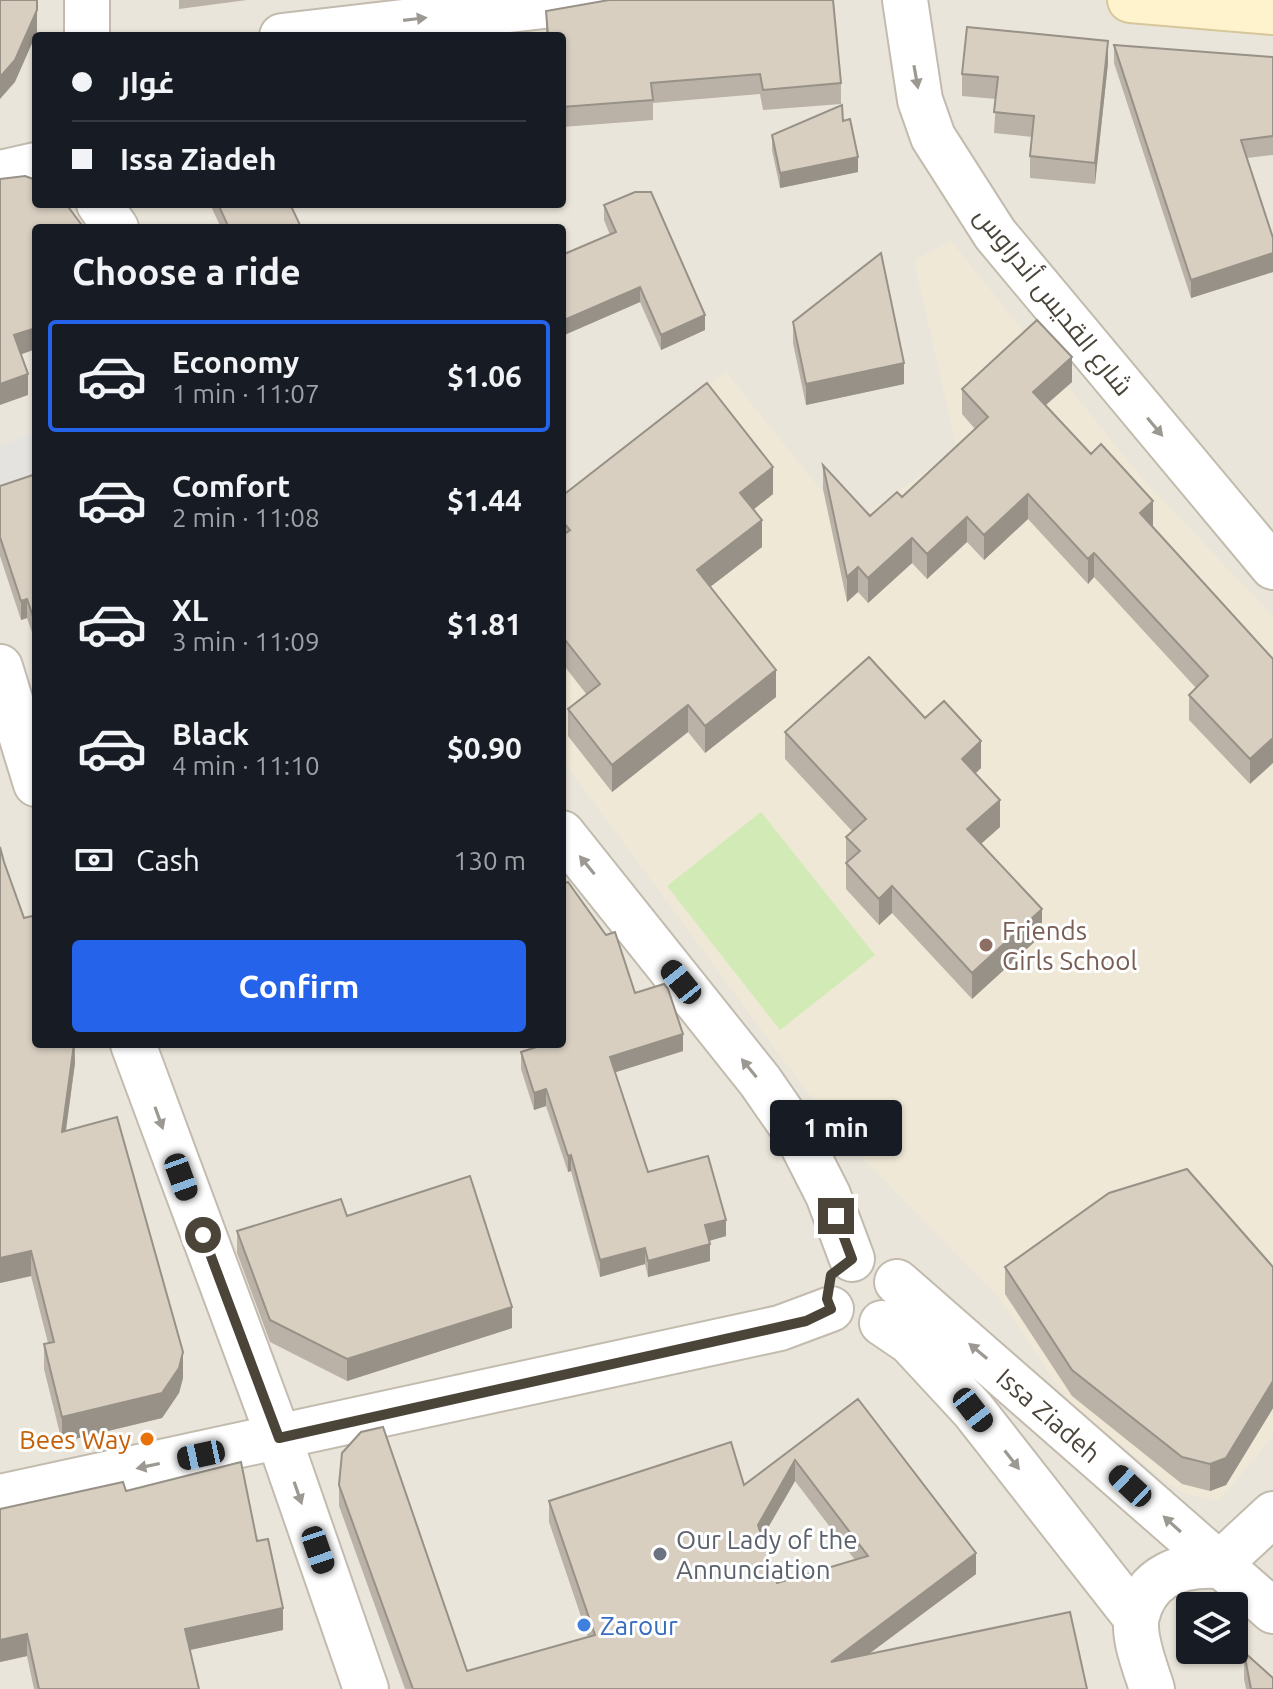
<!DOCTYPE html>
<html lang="en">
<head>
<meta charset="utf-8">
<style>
	body { margin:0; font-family:Ubuntu,Cairo,sans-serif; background:#20242c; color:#f1f3f6; height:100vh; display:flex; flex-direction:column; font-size:30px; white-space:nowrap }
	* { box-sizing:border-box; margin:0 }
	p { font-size:26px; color:#9ea1a6 }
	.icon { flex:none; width:44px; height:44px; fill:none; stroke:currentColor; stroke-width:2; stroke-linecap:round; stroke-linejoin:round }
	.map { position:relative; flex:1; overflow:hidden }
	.sheet { position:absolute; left:32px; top:224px; width:534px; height:824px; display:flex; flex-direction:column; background:#171b24; border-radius:8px; box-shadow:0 2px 6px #0004 }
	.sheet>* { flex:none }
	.hud { position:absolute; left:32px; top:32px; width:534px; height:176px; border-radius:8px; box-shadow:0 2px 6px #0004; display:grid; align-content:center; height:176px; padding:0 40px; background:#171b24 }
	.tools { position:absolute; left:1176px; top:1592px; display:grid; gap:16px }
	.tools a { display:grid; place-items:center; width:72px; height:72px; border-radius:8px; background:#171b24; box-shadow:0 2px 6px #0004; font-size:40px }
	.end { position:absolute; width:36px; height:36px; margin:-18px; border:10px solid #4b4439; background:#fff; box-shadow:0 0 0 4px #fff }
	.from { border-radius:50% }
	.bubble { position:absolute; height:56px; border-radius:8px; background:#171b24; box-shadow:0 2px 6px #0004; font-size:26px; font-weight:600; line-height:56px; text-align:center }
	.car { position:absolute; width:24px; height:48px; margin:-24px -12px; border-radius:10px; box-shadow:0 0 6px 2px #0007; background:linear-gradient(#222 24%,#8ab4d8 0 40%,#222 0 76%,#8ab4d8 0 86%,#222 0) }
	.hud b { display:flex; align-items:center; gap:28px; height:76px; font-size:30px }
	.hud b+b { border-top:2px solid #363941 }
	.hud i { width:20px; height:20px; background:#f1f3f6 }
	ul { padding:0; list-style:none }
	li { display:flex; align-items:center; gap:24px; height:112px; margin:0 16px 12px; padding:0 24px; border:4px solid transparent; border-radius:8px }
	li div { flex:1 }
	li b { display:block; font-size:30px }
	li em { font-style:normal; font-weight:600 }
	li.on { border-color:#2563eb }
	li>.icon { width:72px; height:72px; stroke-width:1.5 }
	h2 { padding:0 40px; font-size:36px; line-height:96px }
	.pay { display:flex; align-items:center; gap:20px; height:88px; padding:0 40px; font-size:30px }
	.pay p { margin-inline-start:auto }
	.action { display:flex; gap:16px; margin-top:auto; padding:16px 40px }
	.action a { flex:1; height:92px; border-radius:8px; background:#2563eb; color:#fff; font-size:32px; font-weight:600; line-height:92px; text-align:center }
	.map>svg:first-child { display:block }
	.residential { fill:#eae5da; fill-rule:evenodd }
	.education { fill:#efe8d6 }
	.green { fill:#d2eab5 }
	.parking { fill:#e5e3e0 }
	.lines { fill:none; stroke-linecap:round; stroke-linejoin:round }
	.street-casing { stroke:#c2bbae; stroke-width:48 }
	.secondary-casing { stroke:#d6c79b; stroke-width:48 }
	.street { stroke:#fff; stroke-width:44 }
	.secondary { stroke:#fff3cd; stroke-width:44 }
	.wall { fill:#bab2a6; fill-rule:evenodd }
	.shaded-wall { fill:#979187 }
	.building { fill:#d8cfc1; stroke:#979187; stroke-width:2; fill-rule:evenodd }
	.oneway { fill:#9c9892 }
	.route { stroke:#4b4439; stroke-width:10 }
	.education-dot { fill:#8d6e63; stroke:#fff; stroke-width:3 }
	.food-dot { fill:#e8710a; stroke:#fff; stroke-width:3 }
	.worship-dot { fill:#6b7280; stroke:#fff; stroke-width:3 }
	.shop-dot { fill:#3f7fe0; stroke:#fff; stroke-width:3 }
	.labels { text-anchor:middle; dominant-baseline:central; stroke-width:6; stroke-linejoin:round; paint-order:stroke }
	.street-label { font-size:26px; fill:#4b4439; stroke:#fff }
	.education-label { font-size:26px; fill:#785e54; stroke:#fff; text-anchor:start }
	.food-label { font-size:26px; fill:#c56008; stroke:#fff; text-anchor:end }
	.worship-label { font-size:26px; fill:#5b616d; stroke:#fff; text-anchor:start }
	.shop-label { font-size:26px; fill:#366cbe; stroke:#fff; text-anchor:start }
</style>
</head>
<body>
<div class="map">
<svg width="1273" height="1689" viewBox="0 0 1273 1689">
	<rect width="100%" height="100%" fill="#f6f3ec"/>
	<path class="residential" d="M0,0H1273V1689H0ZM36,36H562V204H36ZM36,228H562V1044H36ZM1190,1606H1234V1650H1190Z"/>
	<path class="education" d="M951,241L1140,476L1273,616V1436L1219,1501L1189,1495L1166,1482L1070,1403L996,1294L836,1131L562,759V493L726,372L849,525L857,521L957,450L914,260Z"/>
	<path class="green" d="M761,812L875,955L780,1030L667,886Z"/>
	<path class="parking" d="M36,431V486L0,497V447Z"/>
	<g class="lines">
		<defs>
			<g id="street">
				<path d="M87,0V36"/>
				<path d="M905,0L920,100L933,137L995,234L1273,567"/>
				<path d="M282,36L595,0"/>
				<path d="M0,173L36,165"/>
				<path d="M99,204L116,228"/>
				<path d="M0,667L36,784"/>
				<path d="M562,833L760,1081L798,1136L828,1195L852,1259"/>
				<path d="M133,1044L279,1438L366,1689"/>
				<path id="s1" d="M897,1282L1273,1611"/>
				<path d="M882,1323L910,1342L973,1410L1136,1618"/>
				<path d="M0,1497L780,1328L831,1309"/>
				<path d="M1152,1689C1146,1669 1132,1637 1137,1616C1146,1576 1181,1564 1217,1566L1273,1514"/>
			</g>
			<path id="secondary" d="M1130,0L1273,12"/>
		</defs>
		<use href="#street" class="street-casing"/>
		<use href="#secondary" class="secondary-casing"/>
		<use href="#street" class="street"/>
		<use href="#secondary" class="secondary"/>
	</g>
	<path class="wall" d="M179,0H247L179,9Z
		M546,11L841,83V104L763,110L760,94L653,103V120L562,127V36H546Z
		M1114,45L1273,57V155L1247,158L1273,238V272L1191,298L1114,63Z
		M1108,63L1095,184L1030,178V156L1032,137L994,133L996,99L962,96V74Z
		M843,121L858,172L780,188L772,150V135Z
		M210,204H290L300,228H221Z
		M604,205L705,330L661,350L640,302L562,336V255L610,235L604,220Z
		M793,322L904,384L806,405L793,343Z
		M1072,382L1046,405L1153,526L1152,527L1273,659L1250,784L1189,720V695L1196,688L1094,577L1088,584L1028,519L984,560L967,542L927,579L912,563L868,603L858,592L847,602L823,489V465L870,516L902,497L975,429L962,414V389Z
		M36,474V644L27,618L21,620L0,556V486Z
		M773,494L753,510L762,547L710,587L776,697L705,753L688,732L612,792L568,736V709L587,695L562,663V496Z
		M925,718L981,768L975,774L1000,827L981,844L1042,935L972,999L892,913L879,925L846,889V837L852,831L785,759V732Z
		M0,847L36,1044H75V1063L66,1131L183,1378L179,1393L162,1418L62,1442L44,1369V1344L48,1343L31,1276L0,1283Z
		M635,993L683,1051L615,1072L648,1172L726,1236L709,1241L710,1261L648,1277L645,1264L600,1277L571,1171L568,1172L546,1106L534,1110L521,1069V1052L535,1048L534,1044H562Z
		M347,1216L512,1328L347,1381L270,1342L237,1253V1231Z
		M1005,1267H1273V1408L1226,1485L1210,1491L1182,1484L1072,1396L1005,1294Z
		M858,1399L976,1574L869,1654L1087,1689H405L339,1506V1485L467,1671L588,1637L549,1522V1501L744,1485ZM795,1481L855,1560L777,1583L762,1538Z
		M126,1491L257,1541L283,1630L190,1650L199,1689H34L27,1656L0,1662Z
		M1244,1652L1273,1689H1246L1244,1679Z"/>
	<path class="shaded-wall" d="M37,10V32L15,82L0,99V77Z
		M1108,41V63L1095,184V163Z
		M858,157V172L780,188V173Z
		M1273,253V272L1191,298V280Z
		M640,287V302L562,336V321Z
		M705,315V330L661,350V335Z
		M36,328V349L14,357V335Z
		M1072,357V382L1033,416V392Z
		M904,363V384L806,405V384Z
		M28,374V395L0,405V384Z
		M773,467V494L740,520V493Z
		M1028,494V519L984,560V535Z
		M1153,501V526L1140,538V513Z
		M967,517V542L927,579V554Z
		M762,520V547L697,597V570Z
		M912,538V563L868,603V578Z
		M1094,553V577L1088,584V559Z
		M858,567V592L847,602V577Z
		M27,599V618L21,620V601Z
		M776,670V697L705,753V726Z
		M688,705V732L612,792V765Z
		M1273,738V763L1250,784V759Z
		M981,741V768L962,786V759Z
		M1000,800V827L967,856V829Z
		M892,886V913L879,925V899Z
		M1042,909V935L972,999V973Z
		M683,1034V1051L610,1074V1057Z
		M74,1044L75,1063L62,1157V1132Z
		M546,1089V1106L534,1110V1093Z
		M571,1155V1171L568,1172V1156Z
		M726,1220V1236L705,1242V1225Z
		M710,1244V1261L648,1277V1261Z
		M645,1248V1264L600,1277V1260Z
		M31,1251V1276L0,1283V1258Z
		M512,1307V1328L347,1381V1359Z
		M183,1352V1378L179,1393L162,1418L62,1442V1417Z
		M1273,1381V1408L1226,1485L1210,1491V1464Z
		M795,1460V1481L758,1545V1525Z
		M976,1553V1574L831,1682V1662Z
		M283,1608V1630L185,1651V1629Z
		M27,1634V1656L0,1662V1640Z"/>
	<path class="building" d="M0,0H37V10L15,60L0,77Z
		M609,0H833L841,83L763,90L760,74L651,83L653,100L562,107V36H548L546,11Z
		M967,27L1108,41L1095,163L1030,156L1034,116L994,112L998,77L962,74Z
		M1114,45L1273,57V136L1241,140L1273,238V253L1191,280Z
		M842,105L843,121L850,119L858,157L780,173L772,135Z
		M25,176L36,180V204H66L84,228H36V328L14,335L28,374L0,384V179Z
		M635,192H651L705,315L661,335L640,287L562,321V255L616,232L604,205Z
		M218,204H290L300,225L294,228H229Z
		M881,253L904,363L806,384L793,322Z
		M1037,320L1072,357L1033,392L1091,454L1101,444L1153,501L1140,513L1273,659V738L1250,759L1189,695L1208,676L1094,553L1088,559L1028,494L984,535L967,517L927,554L912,538L868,578L858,567L847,577L823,465L870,516L897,492L902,497L988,417L962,389Z
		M707,383L773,467L740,493L762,520L697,570L776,670L705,726L688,705L612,765L568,709L600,684L562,636V536L570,530L562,521V496Z
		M36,474V625L27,599L21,601L0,537V486Z
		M869,657L925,718L944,701L981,741L962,759L1000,800L967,829L1042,909L972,973L892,886L879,899L846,863L860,851L846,837L866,819L785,732Z
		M0,847L4,862L24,918L36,915V1044H74L62,1132L117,1117L183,1352L179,1368L162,1393L62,1417L44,1344L54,1342L31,1251L0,1258Z
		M568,882L606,935L615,932L635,993L664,984L668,989L683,1034L610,1057L648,1172L708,1156L726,1220L705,1225L710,1244L648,1261L645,1248L600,1260L571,1155L568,1156L546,1089L534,1093L521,1052L540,1046V1044H562V884Z
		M1187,1169L1273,1267V1381L1226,1458L1210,1464L1182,1457L1072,1370L1005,1267L1109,1193Z
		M470,1176L512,1307L347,1359L270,1320L237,1231L341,1199L347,1216Z
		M858,1399L976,1553L831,1662L1070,1612L1087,1689H413L339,1485L342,1453L361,1432L383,1427L467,1671L595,1635L549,1501L731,1442L744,1485ZM795,1460L868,1556L777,1583L758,1525Z
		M241,1462L257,1541L268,1539L283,1608L185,1629L199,1689H39L27,1634L0,1640V1509L123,1482L126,1491Z
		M1244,1652L1273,1678V1689H1251Z"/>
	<defs><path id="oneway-solid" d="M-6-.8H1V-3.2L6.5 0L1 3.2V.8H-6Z" transform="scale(2)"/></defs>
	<g class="oneway">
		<use href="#oneway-solid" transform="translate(415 19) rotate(-7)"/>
		<use href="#oneway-solid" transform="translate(916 77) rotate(80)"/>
		<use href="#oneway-solid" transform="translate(1155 427) rotate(50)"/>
		<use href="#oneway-solid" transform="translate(587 865) rotate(-129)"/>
		<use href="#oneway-solid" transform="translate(749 1068) rotate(-129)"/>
		<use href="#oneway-solid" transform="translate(159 1118) rotate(70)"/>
		<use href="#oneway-solid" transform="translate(978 1351) rotate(-140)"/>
		<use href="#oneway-solid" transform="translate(1012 1460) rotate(52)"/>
		<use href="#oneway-solid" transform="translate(148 1466) rotate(168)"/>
		<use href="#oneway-solid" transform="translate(298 1493) rotate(71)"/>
		<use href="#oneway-solid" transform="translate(1172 1524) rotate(-138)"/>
	</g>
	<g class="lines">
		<path class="route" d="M203,1235L279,1438L806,1321L831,1309L827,1299L831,1275L852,1259L836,1216"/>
	</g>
	<circle class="education-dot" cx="986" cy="945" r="8"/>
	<circle class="food-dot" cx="147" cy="1439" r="8"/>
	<circle class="worship-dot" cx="660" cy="1554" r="8"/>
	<circle class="shop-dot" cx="584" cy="1625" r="8"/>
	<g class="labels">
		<g class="street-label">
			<text transform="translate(1054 301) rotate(51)">شارع القديس أندراوس</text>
			<text stroke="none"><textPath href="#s1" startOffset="202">Issa Ziadeh</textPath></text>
		</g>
		<g class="education-label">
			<text x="1002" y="930">Friends<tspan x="1002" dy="30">Girls School</tspan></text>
		</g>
		<g class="food-label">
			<text x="131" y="1439">Bees Way</text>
		</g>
		<g class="worship-label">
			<text x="676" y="1539">Our Lady of the<tspan x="676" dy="30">Annunciation</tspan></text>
		</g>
		<g class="shop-label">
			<text x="600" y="1625">Zarour</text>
		</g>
	</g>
</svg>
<div class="tools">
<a><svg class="icon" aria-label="layers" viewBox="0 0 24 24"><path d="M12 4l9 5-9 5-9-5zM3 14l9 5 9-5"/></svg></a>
</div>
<i class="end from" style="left:203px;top:1235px"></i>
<i class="end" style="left:836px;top:1216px"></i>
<div class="bubble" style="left:770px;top:1100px;width:132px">1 min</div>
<i class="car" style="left:681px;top:982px;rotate:321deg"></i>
<i class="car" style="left:181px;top:1177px;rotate:160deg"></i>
<i class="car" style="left:973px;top:1410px;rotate:142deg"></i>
<i class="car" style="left:201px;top:1455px;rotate:258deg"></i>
<i class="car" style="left:1130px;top:1486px;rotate:313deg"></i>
<i class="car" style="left:318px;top:1550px;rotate:161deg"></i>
<div class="hud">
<b><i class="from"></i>غوار</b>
<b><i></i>Issa Ziadeh</b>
</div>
<section class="sheet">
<h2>Choose a ride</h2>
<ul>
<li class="on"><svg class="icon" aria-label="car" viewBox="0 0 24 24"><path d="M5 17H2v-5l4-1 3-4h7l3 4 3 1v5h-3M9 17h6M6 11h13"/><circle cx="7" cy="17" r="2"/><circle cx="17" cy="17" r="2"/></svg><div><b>Economy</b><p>1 min · 11:07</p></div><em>$1.06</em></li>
<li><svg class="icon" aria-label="car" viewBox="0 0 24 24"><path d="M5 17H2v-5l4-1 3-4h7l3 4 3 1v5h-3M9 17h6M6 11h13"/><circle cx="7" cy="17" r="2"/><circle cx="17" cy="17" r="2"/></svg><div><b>Comfort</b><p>2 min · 11:08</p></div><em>$1.44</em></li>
<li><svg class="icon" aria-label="car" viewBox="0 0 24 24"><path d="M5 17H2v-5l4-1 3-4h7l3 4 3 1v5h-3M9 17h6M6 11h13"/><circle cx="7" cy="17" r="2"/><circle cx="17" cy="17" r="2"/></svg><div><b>XL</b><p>3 min · 11:09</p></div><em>$1.81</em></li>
<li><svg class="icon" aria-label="car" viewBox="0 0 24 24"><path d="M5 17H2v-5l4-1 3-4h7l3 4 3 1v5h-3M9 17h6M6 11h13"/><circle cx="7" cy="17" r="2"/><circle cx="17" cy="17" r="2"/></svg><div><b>Black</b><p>4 min · 11:10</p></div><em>$0.90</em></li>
</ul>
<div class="pay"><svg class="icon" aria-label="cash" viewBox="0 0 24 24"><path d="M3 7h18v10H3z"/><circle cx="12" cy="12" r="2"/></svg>Cash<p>130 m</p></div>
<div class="action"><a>Confirm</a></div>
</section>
</div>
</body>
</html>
